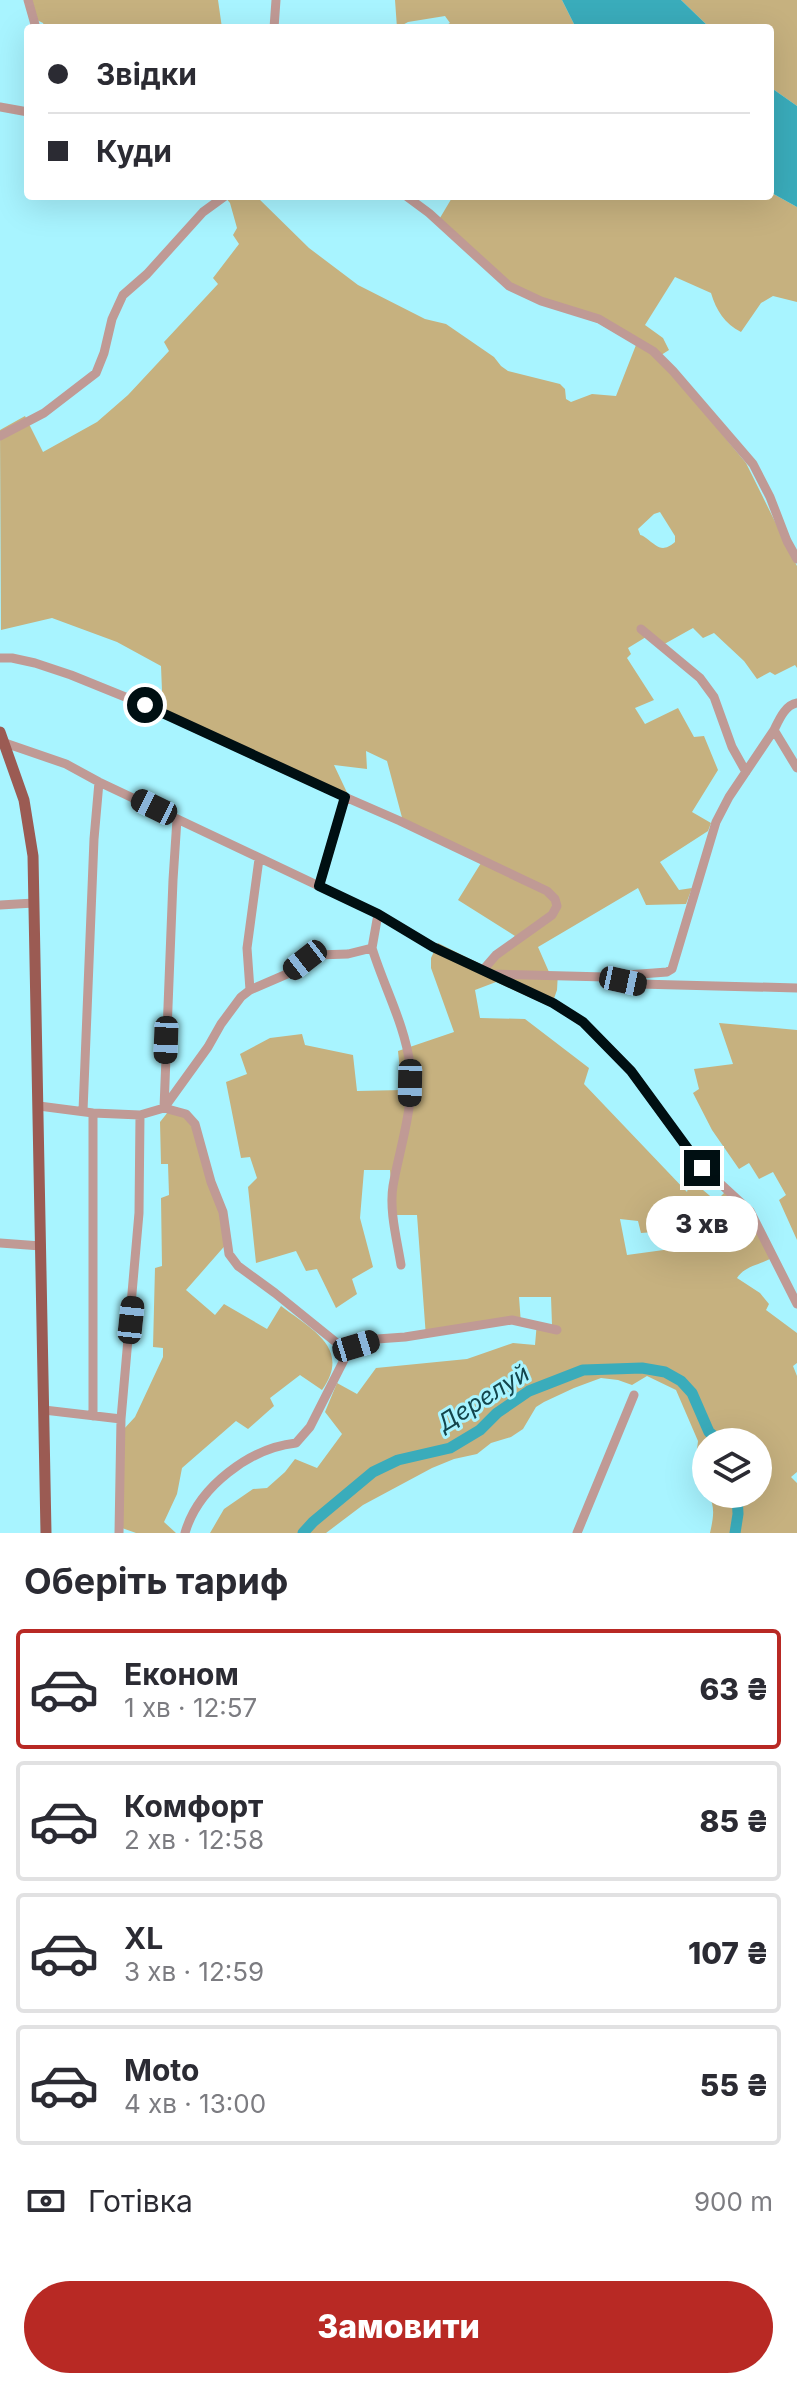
<!DOCTYPE html>
<html lang="uk">
<head>
<meta charset="utf-8">
<style>
	body { margin:0; font-family:Inter,sans-serif; background:#f7f7f7; color:#2b2b33; height:100vh; display:flex; flex-direction:column; font-size:30px; white-space:nowrap }
	* { box-sizing:border-box; margin:0 }
	p { font-size:26px; color:#7c7c81 }
	.icon { flex:none; width:44px; height:44px; fill:none; stroke:currentColor; stroke-width:2; stroke-linecap:round; stroke-linejoin:round }
	.map { position:relative; height:1533px; overflow:hidden }
	.side { display:flex; flex-direction:column; background:#fff; flex:1 }
	.side>* { flex:none }
	.top-card { position:absolute; left:24px; top:24px; width:750px; height:176px; border-radius:8px; box-shadow:0 8px 32px #0002; display:grid; align-content:center; height:176px; padding:0 24px; background:#fff }
	.buttons { position:absolute; left:692px; top:1428px; display:grid; gap:16px }
	.buttons a { display:grid; place-items:center; width:80px; height:80px; border-radius:50%; background:#fff; box-shadow:0 8px 32px #0002; font-size:40px }
	.end { position:absolute; width:36px; height:36px; margin:-18px; border:10px solid #000f12; background:#fff; box-shadow:0 0 0 4px #fff }
	.from { border-radius:50% }
	.bubble { position:absolute; height:56px; border-radius:28px; background:#fff; box-shadow:0 8px 32px #0002; font-size:26px; font-weight:800; line-height:56px; text-align:center }
	.car { position:absolute; width:24px; height:48px; margin:-24px -12px; border-radius:10px; box-shadow:0 0 6px 2px #0007; background:linear-gradient(#222 24%,#8ab4d8 0 40%,#222 0 76%,#8ab4d8 0 86%,#222 0) }
	.top-card b { display:flex; align-items:center; gap:28px; height:76px; font-size:30px }
	.top-card b+b { border-top:2px solid #e1e1e2 }
	.top-card i { width:20px; height:20px; background:#2b2b33 }
	ul { padding:0; list-style:none }
	li { display:flex; align-items:center; gap:24px; height:120px; margin:0 16px 12px; padding:0 8px; border:4px solid #e1e1e2; border-radius:8px }
	li div { flex:1 }
	li b { display:block; font-size:30px }
	li em { font-style:normal; font-weight:800 }
	li.active { border-color:#b82924 }
	li>.icon { width:72px; height:72px; stroke-width:1.5 }
	h2 { padding:0 24px; font-size:36px; line-height:96px }
	.pay { display:flex; align-items:center; gap:20px; height:88px; padding:0 24px; font-size:30px }
	.pay p { margin-inline-start:auto }
	.cta { display:flex; gap:16px; margin-top:auto; padding:16px 24px }
	.cta a { flex:1; height:92px; border-radius:48px; background:#b82924; color:#fff; font-size:32px; font-weight:800; line-height:92px; text-align:center }
	.map>svg:first-child { display:block }
	.green { fill:#c6b17f; fill-rule:evenodd }
	.water { fill:#3aacbb }
	.lines { fill:none; stroke-linecap:round; stroke-linejoin:round }
	.river { stroke:#3aacbb; stroke-width:11 }
	.minor { stroke:#c09a95; stroke-width:9 }
	.major { stroke:#9b5b53; stroke-width:11 }
	.route { stroke:#000f12; stroke-width:10 }
	.labels { text-anchor:middle; dominant-baseline:central; stroke-width:6; stroke-linejoin:round; paint-order:stroke }
	.water-label { font-size:24px; font-style:italic; fill:#13454c; stroke:#a8f4ff }
</style>
</head>
<body>
<div class="map">
<svg width="797" height="1533" viewBox="0 0 797 1533">
	<rect width="100%" height="100%" fill="#a8f4ff"/>
	<path class="green" d="M30,0H218L222,28H45L43,23L37,20Z
		M395,0H562L576,28H441L450,23L445,16L408,22L397,28Z
		M681,0H797V106L770,87V28H710Z
		M770,192L797,207V302L773,296L761,303L741,332C725,324 716,310 711,293L675,277L645,325L663,338L669,350L658,357L746,463L797,566V668L795,665L775,675L770,672L757,679L744,661L714,633L703,638L693,628L659,647L646,637L628,648L631,654L627,658L654,700L635,708L645,724L678,708L694,737L704,736L718,770L692,812L711,823L708,831L660,862L679,890L692,888L686,904L646,905L638,888L538,947L549,972H558L557,990L551,1007L496,982L475,990L480,1018L525,1019L589,1068L584,1084L687,1192L693,1170L701,1172L707,1179L703,1190L716,1201L730,1187C756,1213 765,1221 770,1259C758,1265 745,1266 737,1278L760,1293L769,1304L766,1310L797,1333V1363L793,1366L797,1376V1472L791,1477L797,1483V1533H710C713,1519 716,1507 708,1494H758V1442H706V1491L694,1475L698,1441L676,1390L647,1376L632,1385L618,1380L601,1378L574,1388L544,1402L536,1407L523,1429L511,1437L491,1443L477,1454L454,1459L432,1468L363,1505L326,1533H210L224,1509L253,1489L267,1488L285,1472L295,1459L317,1468L342,1434L325,1412L337,1383L357,1394L376,1368L467,1359L513,1343L535,1345L537,1322L552,1325L551,1297H519L521,1324L510,1323L426,1337L417,1215H393L390,1170H364L360,1218L373,1267L352,1279L357,1294L336,1308L317,1269L306,1271L296,1251L256,1263L248,1187L257,1178L250,1157L241,1158L226,1082L247,1074L240,1054L270,1038L302,1034L305,1045L353,1055L357,1091L402,1090L398,1051L454,1032L431,968V958L438,943L484,966L515,936L458,900L481,863L404,825L387,761L366,751L367,769L334,765L351,801L163,716L161,666L117,642L52,618L1,630L0,430L25,416L43,452L97,422L128,395L169,351L164,342L218,284L213,278L239,244L233,235L237,228L230,203L224,196H256L309,248L358,285L425,319L446,324L494,357L501,366L508,371L560,384L565,389L566,399L571,402L592,394L616,396L636,345L598,323L529,298L437,223L453,196H770ZM660,512L675,536V542C662,553 658,547 646,538C638,532 642,539 638,529L654,514ZM620,1219L638,1221L641,1233L692,1229L693,1246L627,1255Z
		M719,1023L797,1030V1240L779,1200L786,1195L773,1172L759,1179L749,1163L739,1169L712,1130L693,1093L699,1089L694,1069L733,1064Z
		M172,1107L194,1118L229,1241L186,1290L215,1315L224,1304L267,1329L281,1306C311,1329 352,1348 322,1390L300,1375L270,1398L274,1406L248,1429L236,1421L182,1468L177,1494L164,1522L176,1533H136L122,1528L123,1430L135,1417L163,1357V1348L153,1347L155,1268L162,1266L161,1198L169,1195L168,1164H161L160,1122Z"/>
	<path class="water" d="M562,0H681L710,28H576Z
		M770,87L797,106V207L770,192Z"/>
	<g class="lines">
		<path class="river" d="M303,1533L313,1522L373,1472L398,1460L450,1448L480,1430L497,1413L529,1391L583,1370L642,1368L665,1372L681,1381L692,1393L709,1432L721,1442
			M735,1533L738,1514L737,1494"/>
		<path class="minor" d="M28,0L36,28
			M274,28L276,0
			M0,107L28,112
			M406,196L429,213L509,286L541,301L599,319L653,351L673,371L753,464L770,497L787,541L797,559
			M0,436L44,413L96,373L104,353L112,319L123,295L147,274L203,212L225,196
			M641,629L700,678L714,697L732,747L746,772
			M0,658H12L35,663L71,675L145,705L345,797L319,886
			M797,703C785,705 779,720 774,730L797,768
			M5,743L66,764L99,782L378,914L433,947L492,974L606,977L639,984L797,988
			M345,797L400,821L547,891L555,899L557,906L552,915L496,955L483,970
			M177,819L173,880L164,1108L186,1114L195,1124L211,1182L223,1212L229,1254L238,1266L275,1293L348,1352
			M0,905L34,903
			M372,948C384,987 405,1025 410,1065C415,1105 400,1146 393,1186C389,1210 397,1240 401,1265
			M495,976L553,1003L583,1022L631,1071L698,1163L750,1211L797,1304
			M614,976L667,972L672,969L716,822L729,797L774,730
			M250,990L247,948L259,859
			M39,1106L93,1113L140,1115L164,1108L208,1047L221,1024L241,997L250,990L287,974L305,960L317,955L348,954L372,948L378,914
			M83,1111L94,839L99,782
			M0,1243L41,1246
			M44,1410L121,1419
			M93,1416V1113
			M119,1533L121,1419L139,1213L140,1115
			M185,1533C198,1487 250,1448 296,1443L310,1427L348,1352L356,1346L377,1339L405,1337L512,1320L557,1330
			M577,1533L634,1395"/>
		<path class="major" d="M0,732L24,800L33,856L46,1533"/>
	</g>
	<g class="lines">
		<path class="route" d="M145,705L345,797L319,886L378,914L433,947L553,1003L583,1022L631,1071L702,1168"/>
	</g>
	<g class="labels">
		<g class="water-label">
			<text transform="translate(483 1398) rotate(-32)">Дерелуй</text>
		</g>
	</g>
</svg>
<div class="buttons">
<a><svg class="icon" aria-label="layers" viewBox="0 0 24 24"><path d="M12 4l9 5-9 5-9-5zM3 14l9 5 9-5"/></svg></a>
</div>
<i class="end from" style="left:145px;top:705px"></i>
<i class="end" style="left:702px;top:1168px"></i>
<div class="bubble" style="left:646px;top:1196px;width:112px">3 хв</div>
<i class="car" style="left:154px;top:807px;rotate:296deg"></i>
<i class="car" style="left:305px;top:960px;rotate:232deg"></i>
<i class="car" style="left:623px;top:981px;rotate:102deg"></i>
<i class="car" style="left:166px;top:1040px;rotate:182deg"></i>
<i class="car" style="left:410px;top:1083px;rotate:181deg"></i>
<i class="car" style="left:131px;top:1320px;rotate:6deg"></i>
<i class="car" style="left:356px;top:1346px;rotate:73deg"></i>
<div class="top-card">
<b><i class="from"></i>Звідки</b>
<b><i></i>Куди</b>
</div>
</div>
<section class="side">
<h2>Оберіть тариф</h2>
<ul>
<li class="active"><svg class="icon" aria-label="car" viewBox="0 0 24 24"><path d="M5 17H2v-5l4-1 3-4h7l3 4 3 1v5h-3M9 17h6M6 11h13"/><circle cx="7" cy="17" r="2"/><circle cx="17" cy="17" r="2"/></svg><div><b>Економ</b><p>1 хв · 12:57</p></div><em>63 ₴</em></li>
<li><svg class="icon" aria-label="car" viewBox="0 0 24 24"><path d="M5 17H2v-5l4-1 3-4h7l3 4 3 1v5h-3M9 17h6M6 11h13"/><circle cx="7" cy="17" r="2"/><circle cx="17" cy="17" r="2"/></svg><div><b>Комфорт</b><p>2 хв · 12:58</p></div><em>85 ₴</em></li>
<li><svg class="icon" aria-label="car" viewBox="0 0 24 24"><path d="M5 17H2v-5l4-1 3-4h7l3 4 3 1v5h-3M9 17h6M6 11h13"/><circle cx="7" cy="17" r="2"/><circle cx="17" cy="17" r="2"/></svg><div><b>XL</b><p>3 хв · 12:59</p></div><em>107 ₴</em></li>
<li><svg class="icon" aria-label="car" viewBox="0 0 24 24"><path d="M5 17H2v-5l4-1 3-4h7l3 4 3 1v5h-3M9 17h6M6 11h13"/><circle cx="7" cy="17" r="2"/><circle cx="17" cy="17" r="2"/></svg><div><b>Moto</b><p>4 хв · 13:00</p></div><em>55 ₴</em></li>
</ul>
<div class="pay"><svg class="icon" aria-label="cash" viewBox="0 0 24 24"><path d="M3 7h18v10H3z"/><circle cx="12" cy="12" r="2"/></svg>Готівка<p>900 m</p></div>
<div class="cta"><a>Замовити</a></div>
</section>
</body>
</html>
